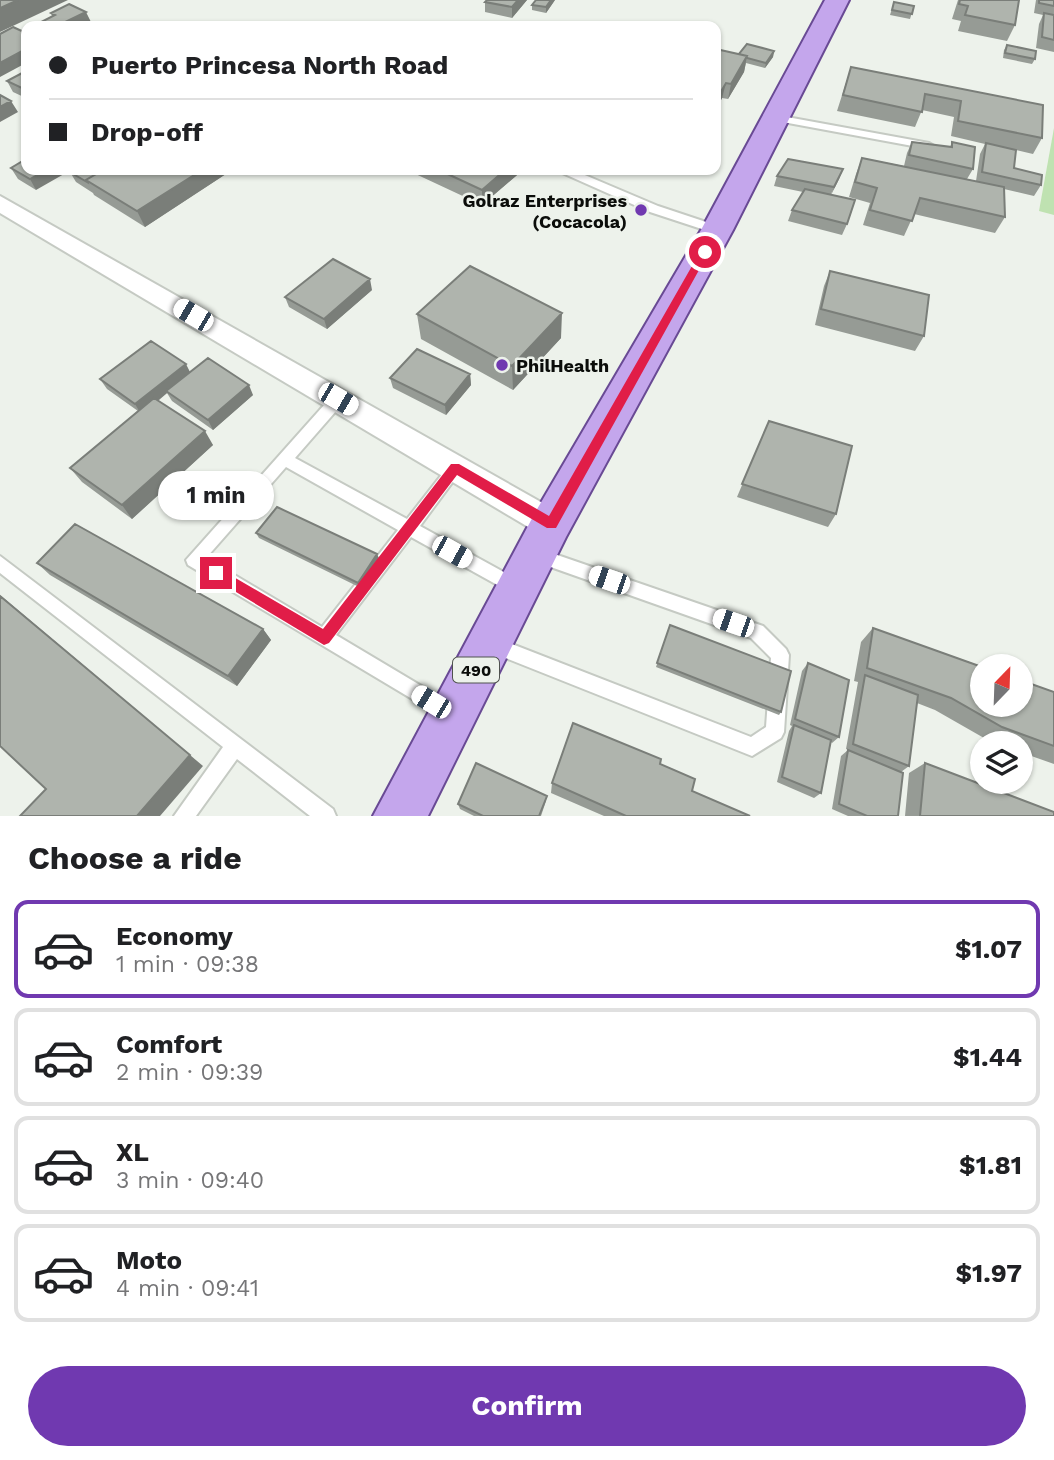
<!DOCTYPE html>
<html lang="en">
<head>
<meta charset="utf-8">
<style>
	body { margin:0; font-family:"Work Sans",sans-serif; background:#f2f2f2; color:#202124; height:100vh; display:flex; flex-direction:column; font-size:26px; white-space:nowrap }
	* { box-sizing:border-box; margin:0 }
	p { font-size:23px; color:#757577 }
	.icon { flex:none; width:38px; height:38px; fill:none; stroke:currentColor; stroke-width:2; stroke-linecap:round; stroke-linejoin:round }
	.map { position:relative; height:816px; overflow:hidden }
	.side { display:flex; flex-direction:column; background:#fff; flex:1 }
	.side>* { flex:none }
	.guide { position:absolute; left:21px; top:21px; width:700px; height:154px; border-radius:14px; box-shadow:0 2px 5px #0004; display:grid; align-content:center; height:154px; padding:0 28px; background:#fff }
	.needle { width:46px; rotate:23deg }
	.controls { position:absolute; left:970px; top:654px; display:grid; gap:14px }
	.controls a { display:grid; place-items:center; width:63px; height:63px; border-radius:50%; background:#fff; box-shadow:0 2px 5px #0004; font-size:35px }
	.end { position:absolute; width:32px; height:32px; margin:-16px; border:9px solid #e11d48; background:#fff; box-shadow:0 0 0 4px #fff }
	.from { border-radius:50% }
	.bubble { position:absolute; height:49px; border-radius:24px; background:#fff; box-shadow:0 2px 5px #0004; font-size:23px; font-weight:700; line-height:49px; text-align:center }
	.car { position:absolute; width:21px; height:42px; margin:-21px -10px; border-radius:9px; box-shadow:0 0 5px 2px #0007; background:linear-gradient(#fff 24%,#345 0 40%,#fff 0 76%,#345 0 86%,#fff 0) }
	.guide b { display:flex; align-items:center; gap:24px; height:66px; font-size:26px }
	.guide b+b { border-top:2px solid #e0e0e0 }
	.guide i { width:18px; height:18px; background:#202124 }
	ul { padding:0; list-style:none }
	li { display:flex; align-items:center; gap:21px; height:98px; margin:0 14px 10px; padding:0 14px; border:4px solid #e0e0e0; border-radius:14px }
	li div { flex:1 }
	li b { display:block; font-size:26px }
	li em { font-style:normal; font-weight:700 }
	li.on { border-color:#7039b0 }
	li>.icon { width:63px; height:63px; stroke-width:1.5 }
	h2 { padding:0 28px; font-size:32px; line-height:84px }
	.primary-button { display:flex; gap:14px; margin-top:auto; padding:14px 28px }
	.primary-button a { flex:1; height:80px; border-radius:42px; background:#7039b0; color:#fff; font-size:28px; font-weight:700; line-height:80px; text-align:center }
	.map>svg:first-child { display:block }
	.green { fill:#bfe2b1 }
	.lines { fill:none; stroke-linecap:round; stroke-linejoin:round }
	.service-casing { stroke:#c5cac3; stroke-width:4 }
	.minor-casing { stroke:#c5cac3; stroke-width:4 }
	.primary-casing { stroke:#694a94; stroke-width:4 }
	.service { fill:#fff; fill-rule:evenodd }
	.minor { fill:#fff; fill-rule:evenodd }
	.primary { fill:#c4a6ec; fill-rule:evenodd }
	.wall { fill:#969b95 }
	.shaded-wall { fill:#7a7e79 }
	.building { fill:#afb4ad; stroke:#7a7e79; stroke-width:2 }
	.route { fill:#e11d48 }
	.poi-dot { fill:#7039b0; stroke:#edf2eb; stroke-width:2.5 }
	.labels { text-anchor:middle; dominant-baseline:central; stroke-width:5; stroke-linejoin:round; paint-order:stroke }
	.shield { fill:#edf2eb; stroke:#4f524e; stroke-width:2 }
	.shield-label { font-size:16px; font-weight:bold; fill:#0b0d0a }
	.poi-label { font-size:18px; font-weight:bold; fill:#0b0d0a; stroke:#edf2eb; text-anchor:end }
</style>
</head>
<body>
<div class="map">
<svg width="1054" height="816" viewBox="0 0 1054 816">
	<rect width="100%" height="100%" fill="#edf2eb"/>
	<path class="green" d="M1054,128V215L1039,211Z"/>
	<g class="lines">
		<defs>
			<path id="service" d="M776,115L929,143L934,146L929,149L772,120V116Z
				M559,170H573L658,206L721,227L723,230L717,234L650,212L560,172Z
				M338,394L343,395L345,399L343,403L295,458L407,519L450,464L455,462L460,464L462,468L460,472L420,526L522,582L524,587L522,592L516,595L510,592L411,537L336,635L455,706L458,712L455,718L449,721L188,565L186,560L333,395ZM286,467L398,530L322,627L206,558Z
				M537,548L763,626L786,649L789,655L784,732L781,738L752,756L488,651L485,645L488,639L494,637L751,737L766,727L771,658L751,638L531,560L529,555L531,550Z
				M0,556L333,809L336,816H310L237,759L196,816H174L223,747L0,573Z"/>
			<path id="minor" d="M0,196L562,514L567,524L562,534L551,538L540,534L0,213Z"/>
			<path id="primary" d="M825,0H849L733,230L566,537L428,816H373L536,511L701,230Z"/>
		</defs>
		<use href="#service" class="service-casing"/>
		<use href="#minor" class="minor-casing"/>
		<use href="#primary" class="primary-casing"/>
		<use href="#service" class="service"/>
		<use href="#minor" class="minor"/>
		<use href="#primary" class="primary"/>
	</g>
	<path class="wall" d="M487,0H527L512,18L485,12V2Z
		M555,0L546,13L532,10V5Z
		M958,0H1019L1015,25L1007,41L958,31L961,21L952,19Z
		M1036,0H1054V52L1036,48L1039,24L1043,15L1034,13Z
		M894,2L914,6L910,19L890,15Z
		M51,13L91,22L82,26H46L43,21L52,16Z
		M1007,45L1035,59L1032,64L1003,58L1004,50Z
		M716,49L739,54L774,51L773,57L765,68L746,63L744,72L728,99L722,98L716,110Z
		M851,67L1043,105L1042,138L1033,154L1016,150L1014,168L1041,185L1034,196L1004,189L1005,217L995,233L914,214L904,236L863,225L870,203L849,197L856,174L862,158L904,166L907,153L912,142L950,147L952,142L973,169L967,179L976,181L980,154L985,144L951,136L954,117L922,110L915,127L837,111Z
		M26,71V98L13,92L7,81Z
		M26,159L36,190L18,179L11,168Z
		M843,169L831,194L847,224L842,235L788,221L792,210L803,192L774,186L777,176Z
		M74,170H232L145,227L94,195L93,193L76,182L70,172Z
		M407,170H523L482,205Z
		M830,271L924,336L915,351L815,325L824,286Z
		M372,290L327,329L289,307L285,297Z
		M417,314L561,338L513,390L421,339Z
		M190,372L253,395L213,430L172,401L167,393L158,401L213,445L132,519L82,482L70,468L138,411L107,389L100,379Z
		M470,374L471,385L446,415L393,388L390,378Z
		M769,421L836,514L828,527L737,497Z
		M256,533L379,558L359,587L259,538Z
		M37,563L263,629L271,640L237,686L50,575Z
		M670,625L781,712L779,715L656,667Z
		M873,628L1054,692V764L1020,752V744H999L984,738L935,710L917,703L909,766L901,772L846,749L858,682L854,681L861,642Z
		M808,663L839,737L832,743L831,742L821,793L814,798L777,782L789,731L792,726L790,725L802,671Z
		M848,750L898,816H848L832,809L841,756Z
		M925,763L1054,816H905L909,773Z
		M660,764L692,791L750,816H604L551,793L552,783Z
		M546,801L541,816H474L460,809L458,804Z"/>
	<path class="shaded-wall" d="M18,0H68L0,32V8Z
		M518,0H527L512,18V7Z
		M551,0H555L546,13V7Z
		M86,12L91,22L82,26H57Z
		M26,49V63L0,77V63Z
		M774,51L773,57L765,68L766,63Z
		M747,56L744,72L728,99L731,84Z
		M726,83L722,98L716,110V100Z
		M11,101L18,112L0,122V107Z
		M843,169L839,179L830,197L834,187Z
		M46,170H71L36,190L30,179Z
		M202,170H232L145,227L137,211Z
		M505,170H523L482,205V190Z
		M370,279L372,290L327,329L324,319Z
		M562,313L561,338L513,390L512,366Z
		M186,364L191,374L166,391L167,393L141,414L135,404Z
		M470,374L471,385L446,415L445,405Z
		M249,385L253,395L213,430L208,420Z
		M205,431L213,445L132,519L122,505Z
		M377,554L379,558L359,587L358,583Z
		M0,595L203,766L160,816H137Z
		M263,629L271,640L237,686L228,676Z"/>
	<path class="building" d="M0,0H18L0,8Z
		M487,0H518L512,7L485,2Z
		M536,0H551L546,7L532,5Z
		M960,0H1019L1015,25L965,15L968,6L959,4Z
		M1039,0H1054V6L1039,3Z
		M894,2L914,6L912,14L892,10Z
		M69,4L86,12L57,26L43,21L55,15L51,13Z
		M1044,13L1054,15V40L1042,37Z
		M13,27L26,33V49L0,63V34Z
		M747,44L774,51L766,63L747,58V56L739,54Z
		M1007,45L1036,51L1035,59L1005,53Z
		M716,49L747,56L731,84L726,83L716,100Z
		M851,67L1043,105L1042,138L958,121L961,101L925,94L922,112L843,95Z
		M26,71V90L7,81Z
		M0,95L11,101L0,107Z
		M912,142L952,147V142L975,147L973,169L909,155Z
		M986,143L1016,150L1014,168L1042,175L1041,185L982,172Z
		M862,158L1004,187L1005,217L920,198L912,221L870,210L877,188L855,182Z
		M26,159V170H46L30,179L11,168Z
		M788,159L843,169L834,187L777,176Z
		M74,170H103L86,180L87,182L70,172Z
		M103,170H202L137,211L86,180Z
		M439,170H505L482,190Z
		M805,189L855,200L847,224L792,210Z
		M333,259L370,279L324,319L285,297Z
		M470,266L562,313L512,366L417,314Z
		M830,271L929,295L924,336L821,309Z
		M151,341L186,364L135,404L100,379Z
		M417,349L470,374L445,405L390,378Z
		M208,358L249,385L208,420L166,391Z
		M154,398L205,431L122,505L70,468Z
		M769,421L852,446L836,514L742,484Z
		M277,507L377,554L358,583L256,533Z
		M75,524L263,629L228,676L37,563Z
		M0,596L190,755L137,816H20L46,789L0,746Z
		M670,625L791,671L781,712L657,663Z
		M873,628L982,667V705H1020V680L1054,692V746L1002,727L951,698L867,668Z
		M808,663L849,680L839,737L795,719Z
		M865,675L918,695L909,766L853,744Z
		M573,723L661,759L660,764L695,779L692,791L750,816H626L552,783Z
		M794,725L831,740L821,793L782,777Z
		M848,750L903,773L898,816H867L839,804Z
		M476,763L547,796L539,816H483L458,804Z
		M925,763L1054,812V816H920Z"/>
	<path class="route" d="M705,249L709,252L556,528H547L457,475L329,643L324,645L211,577V569H220L323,629L451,464H459L549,516L700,252Z"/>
	<g class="poi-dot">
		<circle cx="641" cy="210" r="7"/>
		<circle cx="502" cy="365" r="7"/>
	</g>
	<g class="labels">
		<rect class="shield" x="453" y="657.5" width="46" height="25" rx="5"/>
		<g class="shield-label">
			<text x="476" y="670">490</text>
		</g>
		<g class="poi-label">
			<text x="627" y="200">Golraz Enterprises<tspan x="627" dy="21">(Cocacola)</tspan></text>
			<text x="516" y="365" text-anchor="start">PhilHealth</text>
		</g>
	</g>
</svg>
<div class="controls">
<a><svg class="needle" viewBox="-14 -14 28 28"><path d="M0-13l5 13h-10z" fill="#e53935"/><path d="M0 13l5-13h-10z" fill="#757577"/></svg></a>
<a><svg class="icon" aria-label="layers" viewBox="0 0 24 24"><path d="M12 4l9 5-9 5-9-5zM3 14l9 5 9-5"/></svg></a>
</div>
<i class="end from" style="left:705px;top:252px"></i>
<i class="end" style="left:216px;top:573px"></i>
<div class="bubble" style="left:158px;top:471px;width:116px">1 min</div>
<i class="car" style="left:193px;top:315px;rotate:300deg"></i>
<i class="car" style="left:338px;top:399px;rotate:120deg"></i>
<i class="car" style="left:452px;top:552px;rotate:119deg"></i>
<i class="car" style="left:609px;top:580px;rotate:289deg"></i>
<i class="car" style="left:733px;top:623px;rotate:289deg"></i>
<i class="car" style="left:431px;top:702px;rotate:301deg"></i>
<div class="guide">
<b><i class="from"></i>Puerto Princesa North Road</b>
<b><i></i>Drop-off</b>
</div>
</div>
<section class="side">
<h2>Choose a ride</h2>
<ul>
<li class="on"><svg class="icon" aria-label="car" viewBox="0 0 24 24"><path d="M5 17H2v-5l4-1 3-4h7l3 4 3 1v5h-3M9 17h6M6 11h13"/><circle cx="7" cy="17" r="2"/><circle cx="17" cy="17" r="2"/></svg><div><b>Economy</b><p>1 min · 09:38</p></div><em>$1.07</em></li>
<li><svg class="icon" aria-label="car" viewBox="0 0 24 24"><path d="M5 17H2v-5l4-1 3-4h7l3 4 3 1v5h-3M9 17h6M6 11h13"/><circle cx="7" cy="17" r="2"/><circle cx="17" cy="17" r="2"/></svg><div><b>Comfort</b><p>2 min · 09:39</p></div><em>$1.44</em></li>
<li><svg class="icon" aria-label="car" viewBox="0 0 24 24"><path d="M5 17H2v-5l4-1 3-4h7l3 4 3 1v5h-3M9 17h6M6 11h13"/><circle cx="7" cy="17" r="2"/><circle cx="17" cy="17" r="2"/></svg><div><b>XL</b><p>3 min · 09:40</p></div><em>$1.81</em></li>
<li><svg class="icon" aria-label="car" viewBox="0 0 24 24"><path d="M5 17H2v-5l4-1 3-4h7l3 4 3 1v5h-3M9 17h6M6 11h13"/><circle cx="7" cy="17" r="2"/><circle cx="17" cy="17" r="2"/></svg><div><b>Moto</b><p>4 min · 09:41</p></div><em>$1.97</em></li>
</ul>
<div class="primary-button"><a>Confirm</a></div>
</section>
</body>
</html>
